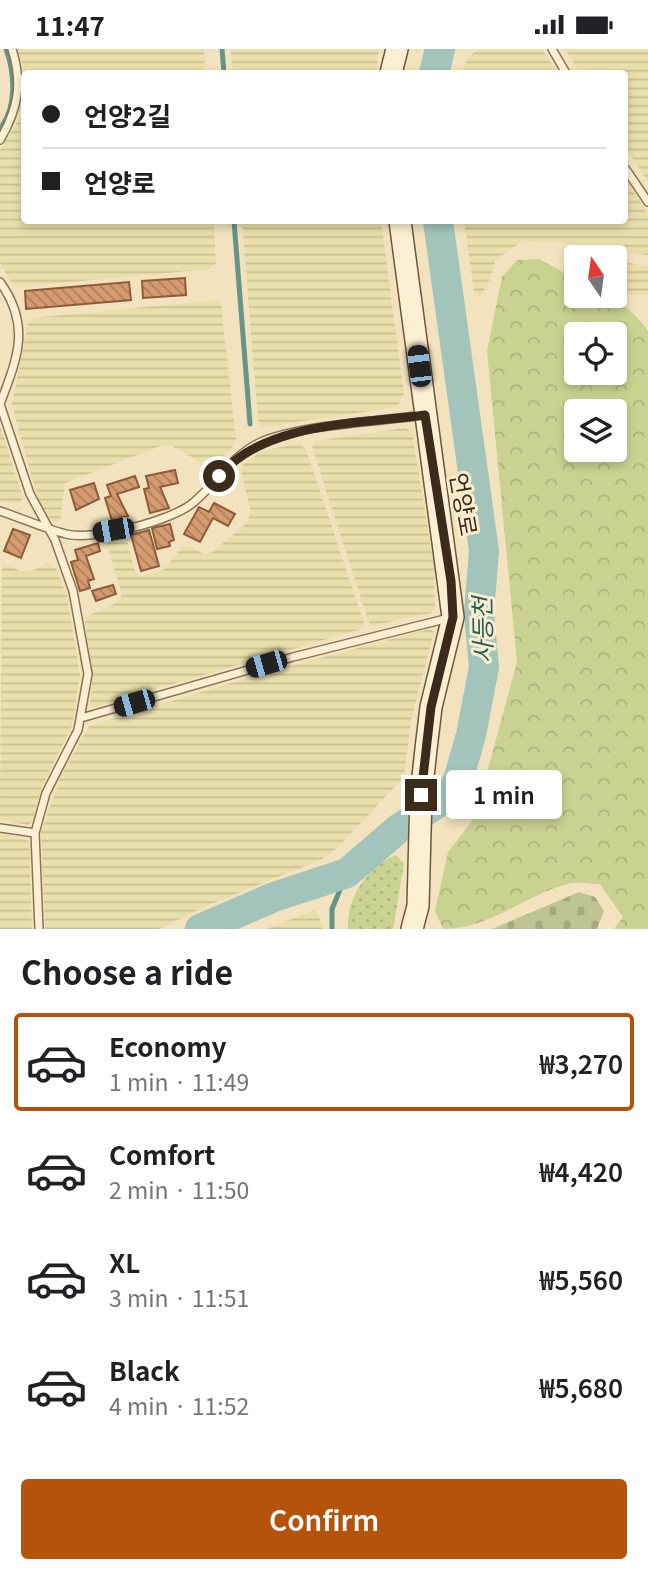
<!DOCTYPE html>
<html lang="en">
<head>
<meta charset="utf-8">
<style>
	body { margin:0; font-family:Georgia,"Noto Sans KR",serif; background:#f6f6f6; color:#202124; height:100vh; display:flex; flex-direction:column; font-size:26px; white-space:nowrap }
	* { box-sizing:border-box; margin:0 }
	p { font-size:23px; color:#757577 }
	.icon { flex:none; width:38px; height:38px; fill:none; stroke:currentColor; stroke-width:2; stroke-linecap:round; stroke-linejoin:round }
	.map { position:relative; height:880px; overflow:hidden }
	.panel { display:flex; flex-direction:column; background:#fff; flex:1 }
	.panel>* { flex:none }
	.hud { position:absolute; left:21px; top:21px; width:607px; height:154px; border-radius:7px; box-shadow:0 4px 10px #0003; display:grid; align-content:center; height:154px; padding:0 21px; background:#fff }
	.needle { width:46px; rotate:347deg }
	.tools { position:absolute; left:564px; top:196px; display:grid; gap:14px }
	.tools a { display:grid; place-items:center; width:63px; height:63px; border-radius:7px; background:#fff; box-shadow:0 4px 10px #0003; font-size:35px }
	.end { position:absolute; width:32px; height:32px; margin:-16px; border:9px solid #3b2b1b; background:#fff; box-shadow:0 0 0 4px #fff }
	.from { border-radius:50% }
	.bubble { position:absolute; height:49px; border-radius:7px; background:#fff; box-shadow:0 4px 10px #0003; font-size:23px; font-weight:600; line-height:49px; text-align:center }
	.car { position:absolute; width:21px; height:42px; margin:-21px -10px; border-radius:9px; box-shadow:0 0 5px 2px #0007; background:linear-gradient(#222 24%,#8ab4d8 0 40%,#222 0 76%,#8ab4d8 0 86%,#222 0) }
	.hud b { display:flex; align-items:center; gap:24px; height:66px; font-size:26px }
	.hud b+b { border-top:2px solid #e0e0e0 }
	.hud i { width:18px; height:18px; background:#202124 }
	ul { padding:0; list-style:none }
	li { display:flex; align-items:center; gap:21px; height:98px; margin:0 14px 10px; padding:0 7px; border:4px solid transparent; border-radius:7px }
	li div { flex:1 }
	li b { display:block; font-size:26px }
	li em { font-style:normal; font-weight:600 }
	li.active { border-color:#b45309 }
	li>.icon { width:63px; height:63px; stroke-width:1.5 }
	h2 { padding:0 21px; font-size:32px; line-height:84px }
	.button { display:flex; gap:14px; margin-top:auto; padding:14px 21px }
	.button a { flex:1; height:80px; border-radius:7px; background:#b45309; color:#fff; font-size:28px; font-weight:600; line-height:80px; text-align:center }
	.status { display:flex; justify-content:space-between; align-items:center; height:49px; padding:0 35px; background:#fff; direction:ltr }
	.status svg { height:19px; fill:currentColor }
	.map>svg:first-child { display:block }
	.farmland { fill:url(#farmland-rules) }
	.grass { fill:url(#grass-dots) }
	.forest { fill:url(#forest-crowns); fill-rule:evenodd }
	.cemetery { fill:url(#cemetery-stones) }
	.lines { fill:none; stroke-linecap:round; stroke-linejoin:round }
	.stream { stroke:#689388; stroke-width:5 }
	.river { stroke:#a2c4ba; stroke-width:30 }
	.building { fill:url(#building-back-hatch); stroke:#8f5b38; stroke-width:2 }
	.lane-casing { stroke:#8d7355; stroke-width:10 }
	.secondary-casing { stroke:#6f5438; stroke-width:24 }
	.lane { stroke:#fcf0d3; stroke-width:7 }
	.secondary { stroke:#fcf0d3; stroke-width:21 }
	.route { stroke:#3b2b1b; stroke-width:9 }
	.labels { text-anchor:middle; dominant-baseline:central; stroke-width:6; stroke-linejoin:round; paint-order:stroke }
	.street-label { font-size:23px; fill:#3b2b1b; stroke:#f9edcf }
	.water-label { font-size:24px; font-style:italic; fill:#295c59; stroke:#f9edcf }
</style>
</head>
<body>
<div class="status"><b>11:47</b><svg viewBox="0 0 49 12"><path d="M0 12V9h3v3zM5 12V6h3v6zM10 12V3h3v9zM15 12V0h3v12zM26 1h20v11H26zM47 4h2v5h-2z"/></svg></div>
<div class="map">
<svg width="648" height="880" viewBox="0 0 648 880">
	<defs>
		<pattern id="farmland-rules" width="6" height="5" patternUnits="userSpaceOnUse" patternTransform="scale(1.75)"><rect width="6" height="5" fill="#e9dfab"/><path d="M0 2.5h6" fill="none" stroke="#c9c093"/></pattern>
		<pattern id="grass-dots" width="8" height="8" patternUnits="userSpaceOnUse" patternTransform="scale(1.75)"><rect width="8" height="8" fill="#cad291"/><path d="M2 2h.1M6 6h.1" fill="none" stroke="#aeb47c" stroke-width="1.8" stroke-linecap="round"/></pattern>
		<pattern id="forest-crowns" width="20" height="18" patternUnits="userSpaceOnUse" patternTransform="scale(1.75)"><rect width="20" height="18" fill="#cad291"/><path d="M2 6a3 3 0 1 1 6 0M12 15a3 3 0 1 1 6 0" fill="none" stroke="#aeb47c"/></pattern>
		<pattern id="cemetery-stones" width="16" height="16" patternUnits="userSpaceOnUse" patternTransform="scale(1.75)"><rect width="16" height="16" fill="#bfc592"/><path d="M2 7V4a2 2 0 0 1 4 0v3zM10 15v-3a2 2 0 0 1 4 0v3z" fill="#a5a97d"/></pattern>
		<pattern id="building-back-hatch" width="6" height="6" patternUnits="userSpaceOnUse" patternTransform="scale(1.75)"><rect width="6" height="6" fill="#d59b70"/><path d="M-1 5l2 2M0 0l6 6M5-1l2 2" fill="none" stroke="#ae7f5b"/></pattern>
	</defs>
	<rect width="100%" height="100%" fill="#f2e3be"/>
	<path class="farmland" d="M17,0H204L205,24H25Z
		M231,0H379L376,24H232Z
		M479,0H542L558,24H461L468,8Z
		M565,0H648V133L625,97V24H580Z
		M24,45V172H214L216,214L210,220L17,238L12,235L0,214V101L24,62Z
		M625,129L648,165V206L558,193L522,192L496,211L487,237L479,248L474,242L464,172H625Z
		M242,172H381L404,345L397,358L263,378L258,371Z
		M614,212L648,217V246H621L614,242Z
		M218,251L221,255L236,391L234,396L215,416L208,417L172,397L163,396L65,434L60,472H52L39,454L12,356L28,273L32,269Z
		M0,376L23,449L19,454L0,453Z
		M405,379L412,383L434,517L435,557L431,564L370,577L312,398L316,392Z
		M299,395L306,400L364,574L361,580L95,658L90,656L93,626L85,574L87,567L118,553L122,545L107,496L109,491H127L135,523L140,527L163,521L182,498L191,497L203,505L211,504L246,475L251,463L241,423L243,415L265,401Z
		M2,514L20,522H32L47,514L56,519L67,547L80,626L72,677L42,737L33,772L28,776L0,771Z
		M429,580L434,583L411,671L404,728L337,799L322,810L204,858L159,880H45L41,783L61,727L89,677L268,623Z
		M0,785L29,792L32,880H0Z
		M313,862L318,864L323,880H266Z"/>
	<path class="grass" d="M396,806L404,815L393,880H348C346,849 367,818 396,806Z"/>
	<path class="forest" d="M539,210L576,230V247C612,247 627,253 648,282V880H614L623,868L600,835C590,835 577,832 567,835C523,847 490,880 443,880L435,862L448,803L475,768L517,613L487,302L502,228L517,211ZM576,285H614V324H576ZM576,362H614V401H576Z"/>
	<path class="cemetery" d="M579,843L595,848L604,862L597,880H492Z"/>
	<g class="lines">
		<path class="stream" d="M222,0L224,24
			M0,80C17,58 15,25 6,0
			M234,172L250,375
			M332,880V860L347,824"/>
		<path class="river" d="M434,24L440,0
			M200,880L274,848L347,824L398,780L435,756L457,735L471,686L484,618L479,564L484,502L438,172"/>
	</g>
	<path class="building" d="M185,229L186,246L143,249L142,232Z
		M129,233L131,251L26,260L25,242Z
		M175,421L178,434L160,438L169,459L150,464L144,440L149,439L146,427Z
		M135,427L139,438L117,445L128,467L112,472L105,449L111,447L107,436Z
		M94,434L99,450L76,461L70,441Z
		M214,454L235,465L228,477L213,469L200,493L184,485L199,458L209,463Z
		M170,475L174,491L169,493L170,497L157,500L152,479Z
		M13,480L30,486L21,509L4,502Z
		M149,481L159,517L141,522L131,486Z
		M98,494L100,502L86,507L94,530L88,532L90,539L80,542L71,513L78,511L75,501Z
		M113,536L116,545L96,552L92,542Z"/>
	<g class="lines">
		<defs>
			<path id="lane" d="M552,0L566,24
				M0,91C18,60 23,35 12,0
				M625,119L648,153
				M0,233C31,276 18,308 0,355
				M0,355L30,445L55,491L73,542L88,625L78,681L46,744L35,784L39,880
				M0,462C21,469 46,480 66,485C93,492 173,472 194,453C218,433 231,407 261,393C298,376 381,372 425,366
				M81,669L293,608L449,569
				M0,779L35,784"/>
			<path id="secondary" d="M391,24L397,0
				M400,172L453,568L431,658L426,700L421,746L418,857L412,880"/>
		</defs>
		<use href="#lane" class="lane-casing"/>
		<use href="#secondary" class="secondary-casing"/>
		<use href="#lane" class="lane"/>
		<use href="#secondary" class="secondary"/>
	</g>
	<g class="lines">
		<path class="route" d="M219,427C264,373 358,375 425,366L451,532L453,568L431,658L421,746"/>
	</g>
	<g class="labels">
		<g class="street-label">
			<text transform="translate(465 455) rotate(80)">언양로</text>
		</g>
		<g class="water-label">
			<text transform="translate(481 581) rotate(-91)">사등천</text>
		</g>
	</g>
</svg>
<div class="tools">
<a><svg class="needle" viewBox="-14 -14 28 28"><path d="M0-13l5 13h-10z" fill="#e53935"/><path d="M0 13l5-13h-10z" fill="#757577"/></svg></a>
<a><svg class="icon" aria-label="locate" viewBox="0 0 24 24"><circle cx="12" cy="12" r="6"/><path d="M12 2v4M12 18v4M2 12h4M18 12h4"/></svg></a>
<a><svg class="icon" aria-label="layers" viewBox="0 0 24 24"><path d="M12 4l9 5-9 5-9-5zM3 14l9 5 9-5"/></svg></a>
</div>
<i class="end from" style="left:219px;top:427px"></i>
<i class="end" style="left:421px;top:746px"></i>
<div class="bubble" style="left:446px;top:721px;width:116px">1 min</div>
<i class="car" style="left:419px;top:317px;rotate:353deg"></i>
<i class="car" style="left:113px;top:481px;rotate:260deg"></i>
<i class="car" style="left:266px;top:615px;rotate:254deg"></i>
<i class="car" style="left:134px;top:654px;rotate:254deg"></i>
<div class="hud">
<b><i class="from"></i>언양2길</b>
<b><i></i>언양로</b>
</div>
</div>
<section class="panel">
<h2>Choose a ride</h2>
<ul>
<li class="active"><svg class="icon" aria-label="car" viewBox="0 0 24 24"><path d="M5 17H2v-5l4-1 3-4h7l3 4 3 1v5h-3M9 17h6M6 11h13"/><circle cx="7" cy="17" r="2"/><circle cx="17" cy="17" r="2"/></svg><div><b>Economy</b><p>1 min · 11:49</p></div><em>₩3,270</em></li>
<li><svg class="icon" aria-label="car" viewBox="0 0 24 24"><path d="M5 17H2v-5l4-1 3-4h7l3 4 3 1v5h-3M9 17h6M6 11h13"/><circle cx="7" cy="17" r="2"/><circle cx="17" cy="17" r="2"/></svg><div><b>Comfort</b><p>2 min · 11:50</p></div><em>₩4,420</em></li>
<li><svg class="icon" aria-label="car" viewBox="0 0 24 24"><path d="M5 17H2v-5l4-1 3-4h7l3 4 3 1v5h-3M9 17h6M6 11h13"/><circle cx="7" cy="17" r="2"/><circle cx="17" cy="17" r="2"/></svg><div><b>XL</b><p>3 min · 11:51</p></div><em>₩5,560</em></li>
<li><svg class="icon" aria-label="car" viewBox="0 0 24 24"><path d="M5 17H2v-5l4-1 3-4h7l3 4 3 1v5h-3M9 17h6M6 11h13"/><circle cx="7" cy="17" r="2"/><circle cx="17" cy="17" r="2"/></svg><div><b>Black</b><p>4 min · 11:52</p></div><em>₩5,680</em></li>
</ul>
<div class="button"><a>Confirm</a></div>
</section>
</body>
</html>
